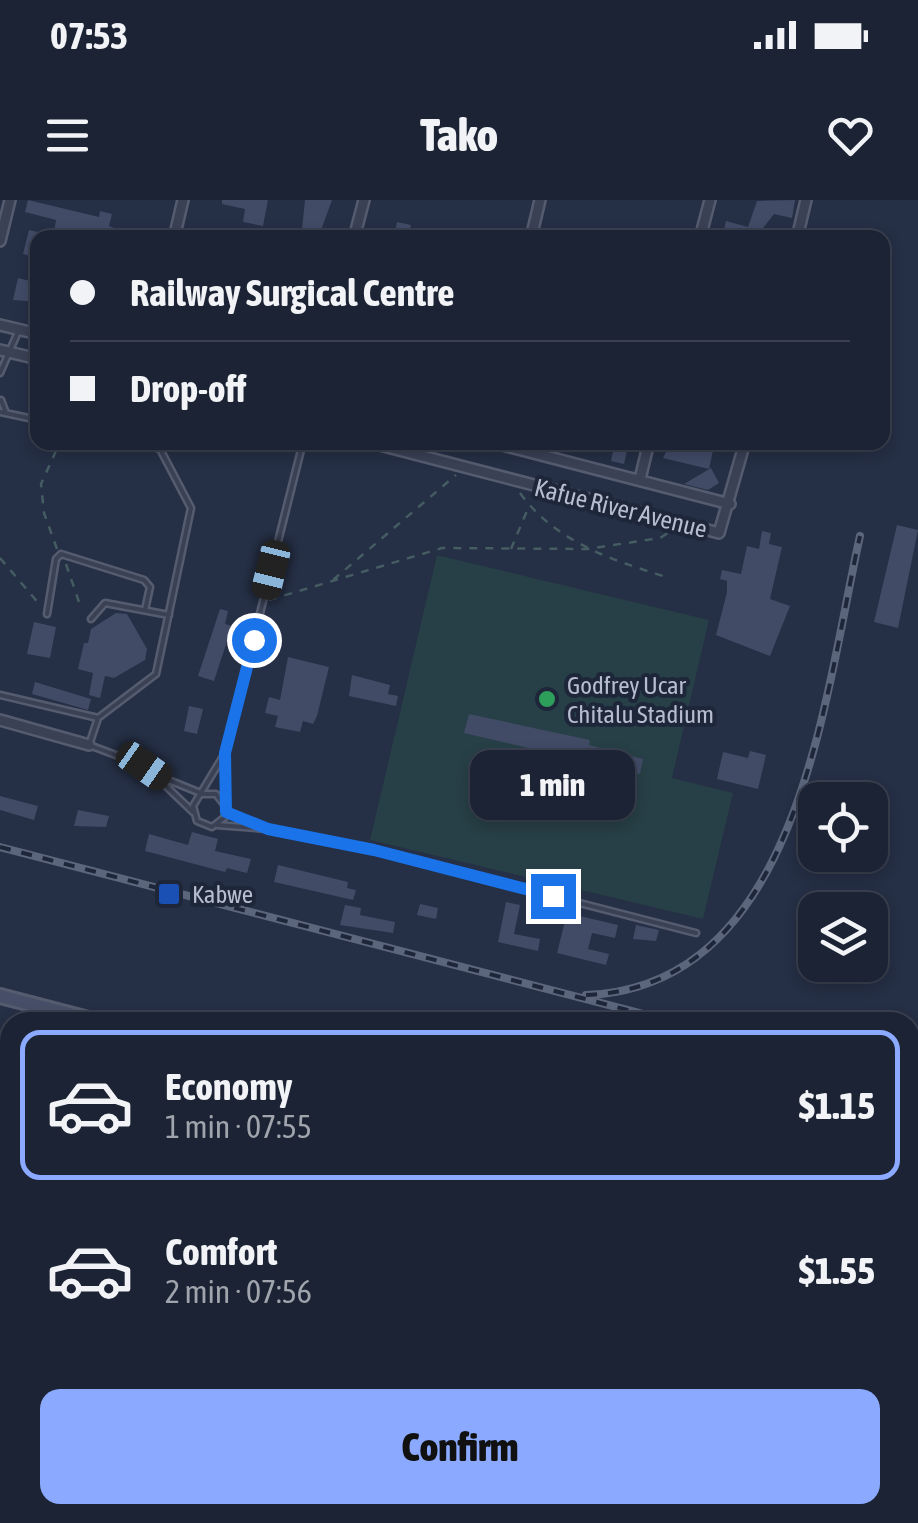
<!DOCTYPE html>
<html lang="en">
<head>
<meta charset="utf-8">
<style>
	body { margin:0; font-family:"Asap Condensed",sans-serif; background:#292f40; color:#f1f3f6; height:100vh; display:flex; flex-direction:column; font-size:38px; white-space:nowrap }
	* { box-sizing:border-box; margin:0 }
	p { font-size:32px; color:#a0a4ac }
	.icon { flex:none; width:55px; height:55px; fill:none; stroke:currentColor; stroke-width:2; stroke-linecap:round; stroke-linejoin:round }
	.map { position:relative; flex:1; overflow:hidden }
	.drawer { position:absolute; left:0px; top:812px; width:920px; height:512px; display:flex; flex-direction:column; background:#1c2334; border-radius:30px 30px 0 0; box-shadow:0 5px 15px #0003,0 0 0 2px #3a404f }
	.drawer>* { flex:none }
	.banner { position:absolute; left:30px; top:30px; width:860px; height:220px; border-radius:20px; box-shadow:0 5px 15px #0003,0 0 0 2px #3a404f; display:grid; align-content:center; height:220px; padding:0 40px; background:#1c2334 }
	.buttons { position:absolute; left:798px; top:582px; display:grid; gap:20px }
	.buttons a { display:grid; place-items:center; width:90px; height:90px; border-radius:20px; background:#1c2334; box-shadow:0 5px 15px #0003,0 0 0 2px #3a404f; font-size:50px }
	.end { position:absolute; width:45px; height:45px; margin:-22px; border:12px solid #1a73e8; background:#fff; box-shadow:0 0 0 5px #fff }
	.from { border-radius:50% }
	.bubble { position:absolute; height:70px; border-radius:20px; background:#1c2334; box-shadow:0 5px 15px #0003,0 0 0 2px #3a404f; font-size:32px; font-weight:800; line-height:70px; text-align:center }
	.car { position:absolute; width:30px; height:60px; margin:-30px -15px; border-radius:12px; box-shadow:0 0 8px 2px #0007; background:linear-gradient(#222 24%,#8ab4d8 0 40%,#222 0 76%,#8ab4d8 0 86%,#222 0) }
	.banner b { display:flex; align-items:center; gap:35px; height:95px; font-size:38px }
	.banner b+b { border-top:2px solid #3a404f }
	.banner i { width:25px; height:25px; background:#f1f3f6 }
	ul { padding:18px 0 0; list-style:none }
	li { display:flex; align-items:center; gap:30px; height:150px; margin:0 20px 15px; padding:0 20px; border:5px solid transparent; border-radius:20px }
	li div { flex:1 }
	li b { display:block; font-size:38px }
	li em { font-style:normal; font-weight:800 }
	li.on { border-color:#8baaff }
	li>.icon { width:90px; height:90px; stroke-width:1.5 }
	.cta { display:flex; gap:20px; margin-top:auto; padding:20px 40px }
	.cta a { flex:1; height:115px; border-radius:20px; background:#8baaff; color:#111; font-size:40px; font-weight:800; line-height:115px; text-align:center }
	.status { display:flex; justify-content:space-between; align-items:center; height:70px; padding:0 50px; background:#1c2334; direction:ltr }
	.status svg { height:28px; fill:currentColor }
	header { display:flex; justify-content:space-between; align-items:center; height:130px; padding:0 40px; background:#1c2334; font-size:45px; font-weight:800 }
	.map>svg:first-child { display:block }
	.green { fill:#273f46 }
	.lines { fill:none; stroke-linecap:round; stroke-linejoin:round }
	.stream { stroke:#36466c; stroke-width:4 }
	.building { fill:#414b66 }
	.lane-casing { stroke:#555c6f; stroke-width:9 }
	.street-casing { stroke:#555c6f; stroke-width:14 }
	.secondary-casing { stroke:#555c6f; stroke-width:18 }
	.path { stroke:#455c62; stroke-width:2.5; stroke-dasharray:8 8; stroke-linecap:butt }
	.lane { stroke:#3a4155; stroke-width:4 }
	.street { stroke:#3a4155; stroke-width:9 }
	.secondary { stroke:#474f68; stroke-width:12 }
	.rail-casing { stroke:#5b657c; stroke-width:8 }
	.rail { stroke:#1e263a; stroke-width:4; stroke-dasharray:11; stroke-linecap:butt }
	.route { stroke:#1a73e8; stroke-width:12 }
	.leisure-dot { fill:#2e9e5b; stroke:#1e263a; stroke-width:4 }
	.transit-dot { fill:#1a4fb4; stroke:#1e263a; stroke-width:4 }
	.labels { text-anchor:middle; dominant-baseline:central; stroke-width:8; stroke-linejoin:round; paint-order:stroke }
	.street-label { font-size:25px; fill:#b7bdce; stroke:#1e263a }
	.poi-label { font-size:25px; fill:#b7bdce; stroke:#1e263a; text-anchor:start }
</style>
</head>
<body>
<div class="status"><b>07:53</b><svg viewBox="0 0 49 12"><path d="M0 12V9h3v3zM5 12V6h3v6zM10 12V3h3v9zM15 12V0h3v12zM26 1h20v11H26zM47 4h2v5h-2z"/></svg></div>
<header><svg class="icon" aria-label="menu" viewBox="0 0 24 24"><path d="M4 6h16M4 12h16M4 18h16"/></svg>Tako<svg class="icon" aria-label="heart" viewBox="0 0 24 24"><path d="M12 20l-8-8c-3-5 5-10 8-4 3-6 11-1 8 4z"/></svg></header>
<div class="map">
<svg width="918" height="1323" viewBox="0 0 918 1323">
	<rect width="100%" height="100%" fill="#252f45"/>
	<path class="green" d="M437,355L709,420L672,578L733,593L703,719L370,640Z"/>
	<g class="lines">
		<path class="stream" d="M910,1207L918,1205
			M727,1323V1315"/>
	</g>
	<path class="building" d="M28,0L99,17L100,11L112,14L109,26L141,38H118L83,28L81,38H53L56,20L25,12Z
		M222,0H268L263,26L243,22L245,9L222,4Z
		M305,0H332L321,30L302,29Z
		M795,0L792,18L774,14L755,38H722L726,21L748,27L757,1Z
		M397,22L411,25L408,38H394Z
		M29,30L38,32L35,57L23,54Z
		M18,78L38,83V102L13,100Z
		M615,242H629L624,264L611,261Z
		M671,242L714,246L709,269L663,258Z
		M711,268L719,283L708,290L684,284Z
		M897,325L918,330L898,428L874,422Z
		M762,331L771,333L769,344L782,347L770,399L790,406L770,456L716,435L727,392V381L720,379L722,370L741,374L747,346L759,349Z
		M220,409L228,411L225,424L232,426L214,481L198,476Z
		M116,413L127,414L147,449L145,460L114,478L105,476L100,498L89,495L93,473L78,469L84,443H88L91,429Z
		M34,422L56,427L50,458L27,454Z
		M288,457L329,467L317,516L313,524L303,521L300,532L275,527L278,516L265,513L269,497L280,500Z
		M352,475L390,485L388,494L398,496L396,506L349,496Z
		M35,482L91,499L88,510L32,494Z
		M189,506L203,509L197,534L184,531Z
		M469,514L590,540L589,545L643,559L640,574L464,533Z
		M750,551L766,555L758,589L717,579L723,552L748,558Z
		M0,596L38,606L34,620L0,610Z
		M78,610L109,616L106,627L74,626Z
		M192,632L218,639L215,651L251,659L247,673L227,668L225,672L145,651L149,634L188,645Z
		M278,665L348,682L347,688L356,690L353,700L274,682Z
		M506,702L520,705L514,734L540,739L538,751L498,742Z
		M420,704L438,708L436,719L417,715Z
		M345,705L361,708L360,715L395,722L393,733L340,725Z
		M567,713L618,725L615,738L592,733L588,749L609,754L606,765L557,753Z
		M636,725L659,730L656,741L633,739Z
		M0,991L10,1005V1029L0,1015Z
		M10,1288V1310L0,1319V1296Z"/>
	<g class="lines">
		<defs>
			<path id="lane" d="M0,173L18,132
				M1,200L6,213
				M0,212L38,220
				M133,242L160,249L191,308L156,474L98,518L89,545L145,566L193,612
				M47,414L56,359L61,354L144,380L150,387L145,410
				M91,419L105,403L169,415
				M0,495L98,518
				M225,558L226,603
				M166,579L203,594
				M205,594H216L226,607L225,617L212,627L197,621L193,606L225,553L303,242
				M217,625L268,629L226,612
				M268,629L374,650L696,733
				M161,1323H199
				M208,1323L223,1315"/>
			<path id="street" d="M174,38L183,0
				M354,38L364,0
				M531,38L540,0
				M700,38L710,0
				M797,38L806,0
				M0,41L10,0
				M0,125L38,134
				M0,150L38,159
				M368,242L719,333L745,242
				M491,242L730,304
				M640,279L649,242
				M0,520L89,545
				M346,1315L347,1323
				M897,1315L900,1323
				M540,1323L553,1315"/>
			<path id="secondary" d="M0,796L100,822
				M910,1069L918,1070"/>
		</defs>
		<use href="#lane" class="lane-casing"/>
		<use href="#street" class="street-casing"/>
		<use href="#secondary" class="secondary-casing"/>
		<path class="path" d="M520,293C555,341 609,359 663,376
			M57,349L44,313L41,284L60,242
			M511,349L529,306
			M0,358L40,405
			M66,364L80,405
			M333,380L456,275
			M269,400L442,348L587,349L660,338L671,331"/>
		<use href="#lane" class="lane"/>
		<use href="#street" class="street"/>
		<use href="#secondary" class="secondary"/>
		<defs>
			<path id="rail" d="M0,647L674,822
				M586,795C800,787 824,495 860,336
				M910,882L918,884
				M910,919L918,921"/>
		</defs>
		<use href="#rail" class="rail-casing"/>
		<use href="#rail" class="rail"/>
	</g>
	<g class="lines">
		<path class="route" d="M254,440L225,553L226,612L268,629L374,650L553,696"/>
	</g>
	<circle class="leisure-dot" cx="547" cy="499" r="10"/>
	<rect class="transit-dot" x="157" y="682" width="24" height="24" rx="5"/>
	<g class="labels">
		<g class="street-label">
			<text transform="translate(621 308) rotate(14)">Kafue River Avenue</text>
		</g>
		<g class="poi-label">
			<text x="567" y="485">Godfrey Ucar<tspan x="567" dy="29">Chitalu Stadium</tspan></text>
			<text x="192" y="694">Kabwe</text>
		</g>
	</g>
</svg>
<div class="buttons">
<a><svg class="icon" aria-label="locate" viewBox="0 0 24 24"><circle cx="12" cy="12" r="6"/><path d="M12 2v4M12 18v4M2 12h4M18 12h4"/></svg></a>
<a><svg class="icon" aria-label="layers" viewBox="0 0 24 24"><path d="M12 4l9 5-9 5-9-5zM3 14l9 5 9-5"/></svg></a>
</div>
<i class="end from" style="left:254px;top:440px"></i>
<i class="end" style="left:553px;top:696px"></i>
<div class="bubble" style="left:470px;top:550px;width:165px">1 min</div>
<i class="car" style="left:271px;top:370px;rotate:194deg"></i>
<i class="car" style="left:144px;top:566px;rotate:125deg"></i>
<div class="banner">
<b><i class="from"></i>Railway Surgical Centre</b>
<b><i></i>Drop-off</b>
</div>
<section class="drawer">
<ul>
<li class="on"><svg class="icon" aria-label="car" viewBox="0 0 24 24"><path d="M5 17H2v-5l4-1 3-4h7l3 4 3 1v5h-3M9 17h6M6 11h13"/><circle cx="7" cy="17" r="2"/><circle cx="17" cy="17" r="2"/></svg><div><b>Economy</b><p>1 min · 07:55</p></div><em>$1.15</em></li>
<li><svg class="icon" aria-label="car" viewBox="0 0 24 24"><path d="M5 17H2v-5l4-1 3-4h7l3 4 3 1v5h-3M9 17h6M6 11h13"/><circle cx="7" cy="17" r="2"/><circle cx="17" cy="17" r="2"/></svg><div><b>Comfort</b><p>2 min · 07:56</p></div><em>$1.55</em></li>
</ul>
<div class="cta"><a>Confirm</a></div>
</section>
</div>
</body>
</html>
